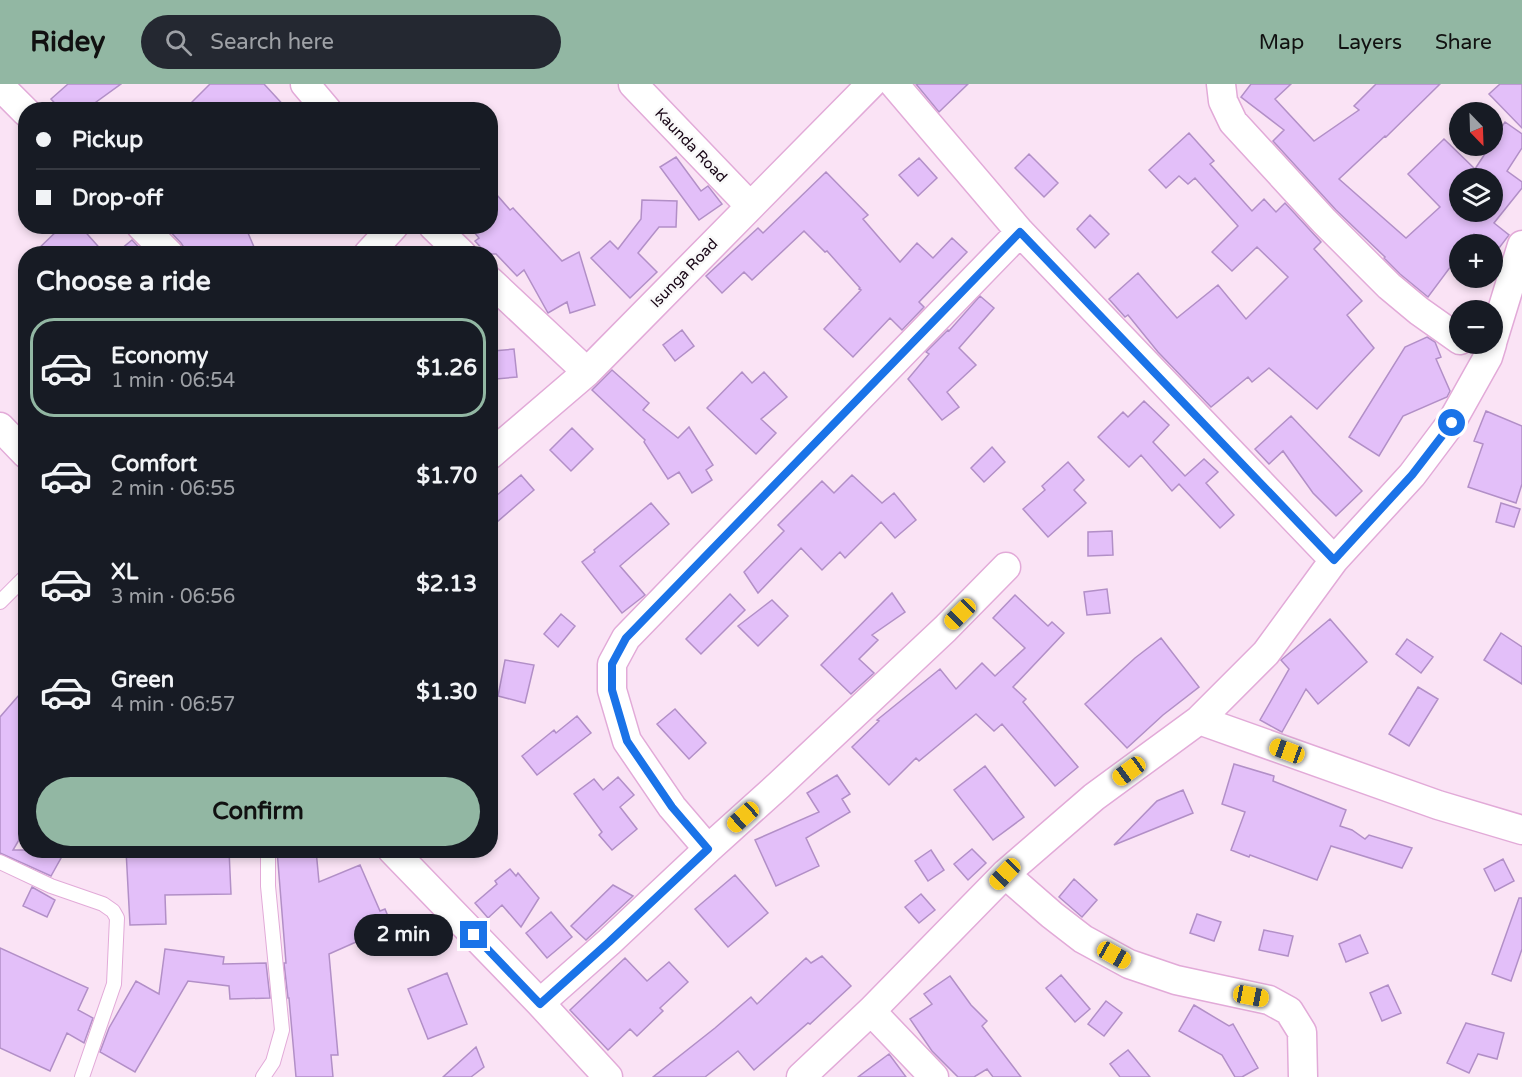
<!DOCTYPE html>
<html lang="en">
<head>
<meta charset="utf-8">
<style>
	body { margin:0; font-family:"Varela Round",sans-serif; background:#242831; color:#f1f3f6; height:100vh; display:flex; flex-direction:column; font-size:22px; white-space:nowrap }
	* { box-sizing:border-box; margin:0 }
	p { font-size:20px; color:#9ea1a6 }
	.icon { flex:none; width:33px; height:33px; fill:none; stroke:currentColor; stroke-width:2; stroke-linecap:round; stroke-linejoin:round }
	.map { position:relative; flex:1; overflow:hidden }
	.details { position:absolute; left:18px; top:162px; width:480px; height:612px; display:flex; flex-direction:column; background:#171b24; border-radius:24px; box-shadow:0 3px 9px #0003 }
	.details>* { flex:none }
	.top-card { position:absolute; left:18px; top:18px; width:480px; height:132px; border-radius:24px; box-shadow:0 3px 9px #0003; display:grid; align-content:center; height:132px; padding:0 18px; background:#171b24 }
	.needle { width:39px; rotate:157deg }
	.fabs { position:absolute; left:1449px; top:18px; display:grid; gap:12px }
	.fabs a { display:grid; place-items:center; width:54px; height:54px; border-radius:50%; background:#171b24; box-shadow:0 3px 9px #0003; font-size:30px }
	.end { position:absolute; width:27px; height:27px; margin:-14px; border:8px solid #1a73e8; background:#fff; box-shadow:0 0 0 3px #fff }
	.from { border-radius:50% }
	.bubble { position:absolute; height:42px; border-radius:21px; background:#171b24; box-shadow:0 3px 9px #0003; font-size:20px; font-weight:700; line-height:42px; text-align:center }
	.car { position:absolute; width:18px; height:36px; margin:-18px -9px; border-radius:8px; box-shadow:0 0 4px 2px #0007; background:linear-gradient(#f5c518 24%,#345 0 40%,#f5c518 0 76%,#345 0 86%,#f5c518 0) }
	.top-card b { display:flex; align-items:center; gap:21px; height:57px; font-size:22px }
	.top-card b+b { border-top:2px solid #363941 }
	.top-card i { width:15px; height:15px; background:#f1f3f6 }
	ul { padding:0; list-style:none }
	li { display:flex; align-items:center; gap:18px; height:99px; margin:0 12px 9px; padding:0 6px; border:3px solid transparent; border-radius:24px }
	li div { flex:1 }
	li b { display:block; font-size:22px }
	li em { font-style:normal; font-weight:700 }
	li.active { border-color:#92b7a3 }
	li>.icon { width:54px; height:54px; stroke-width:1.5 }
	h2 { padding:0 18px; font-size:27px; line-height:72px }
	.cta { display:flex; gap:12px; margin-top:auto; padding:12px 18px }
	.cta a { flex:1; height:69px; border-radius:36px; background:#92b7a3; color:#111; font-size:24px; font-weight:700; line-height:69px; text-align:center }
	header { display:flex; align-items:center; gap:36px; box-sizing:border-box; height:84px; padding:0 30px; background:#92b7a3; color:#111 }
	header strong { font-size:28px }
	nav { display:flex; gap:33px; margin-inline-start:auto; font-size:21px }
	.search { width:420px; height:54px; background:#242831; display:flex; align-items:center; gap:15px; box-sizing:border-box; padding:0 21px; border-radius:33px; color:#9ea1a6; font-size:22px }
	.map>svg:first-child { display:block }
	.building { fill:#e3bff9; stroke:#b28fc7; stroke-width:1.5; fill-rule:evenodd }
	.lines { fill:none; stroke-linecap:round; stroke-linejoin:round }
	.service-casing { stroke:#e2aad8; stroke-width:16 }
	.minor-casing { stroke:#e2aad8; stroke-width:31 }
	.service { stroke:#fff; stroke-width:14 }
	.minor { stroke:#fff; stroke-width:28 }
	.route { stroke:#1a73e8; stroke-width:8 }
	.labels { text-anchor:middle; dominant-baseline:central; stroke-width:5; stroke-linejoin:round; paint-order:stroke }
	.street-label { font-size:15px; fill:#170515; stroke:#f8f8f8 }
</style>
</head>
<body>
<header>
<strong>Ridey</strong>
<div class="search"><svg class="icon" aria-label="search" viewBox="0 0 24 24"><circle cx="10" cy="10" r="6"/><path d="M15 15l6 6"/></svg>Search here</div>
<nav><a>Map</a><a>Layers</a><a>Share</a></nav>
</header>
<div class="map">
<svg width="1522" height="993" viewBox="0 0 1522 993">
	<rect width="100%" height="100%" fill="#fae3f5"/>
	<path class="building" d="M68,0H121L85,26H61L51,15Z
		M210,0H264L288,26H184Z
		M916,0H968L939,28Z
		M1251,0H1291L1275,15L1314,57L1359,26L1354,22L1376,0H1440L1386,53L1385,52L1339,95L1406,154L1440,123L1408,90L1444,55L1475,85L1490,62H1492V57L1505,38L1522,50V64L1507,87L1522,98V104L1494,139L1509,151L1496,168L1492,165V160H1487L1474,150L1467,160H1460V170L1428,213L1400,190L1384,174L1385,173L1336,126L1273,57L1284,46L1241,13ZM1460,94H1492V128H1460Z
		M1500,0H1522V44L1489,10Z
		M1189,49L1214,77L1210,80L1252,127L1264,115L1276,128L1285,119L1321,158L1314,165L1362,217L1347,231L1374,264L1317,325L1269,284L1252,298L1248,293L1211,323L1158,268L1128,231L1125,233L1109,215L1138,189L1177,234L1218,201L1246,235L1288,193L1257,163L1232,187L1212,168L1238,142L1195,94L1188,100L1179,92L1166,104L1149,86Z
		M1029,70L1058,99L1044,113L1015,84Z
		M676,73L701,107L708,102L722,120L699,136L660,83Z
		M919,74L937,94L918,112L899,91Z
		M826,88L868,131L863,135L900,178L917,159L933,174L952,154L967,168L919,218L924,223L902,246L890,234L853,273L824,245L861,206L859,205L860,204L827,167L825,168L804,147L752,196L744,188L722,209L706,192L758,144L763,149Z
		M490,103L510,126L513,124L562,177L579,168L595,221L570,229L567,218L548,229L524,186L517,192L496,170H487L475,157L479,154L469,142H490Z
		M642,116L677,117L676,143H659L638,169L657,188L630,214L591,174L610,157L618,165L641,135Z
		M1090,131L1109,150L1095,164L1077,145Z
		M62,142H80L105,170H33Z
		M165,142H245L257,170H185V165L181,159Z
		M132,156L145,170H115Z
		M980,212L994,224L959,264L976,281L947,308L959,323L942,336L908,295L929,270L926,268L948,246L949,247Z
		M682,246L694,262L675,277L663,261Z
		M1427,253L1435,258L1441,273L1436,275L1450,307L1447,313L1403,332L1379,372L1349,353L1405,263Z
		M514,265L517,293L496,295L493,267Z
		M612,286L649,319L643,326L678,354L689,343L713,381L706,386L712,396L692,409L679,388L668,395L644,358L645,356L592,306Z
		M742,288L752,299L764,288L787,313L761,335L776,349L756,370L707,324Z
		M1144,317L1169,341L1153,358L1185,392L1204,375L1218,388L1206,399L1234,431L1220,444L1179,400L1172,407L1141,371L1129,383L1098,353L1123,328L1128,333Z
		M1486,327L1522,342V400L1516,419L1468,403L1483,360L1474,357Z
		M1291,332L1362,407L1336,432L1313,409L1283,367L1269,380L1255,365Z
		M572,344L593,365L571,387L550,366Z
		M992,363L1005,378L984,398L971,384Z
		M1068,378L1084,396L1074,406L1086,419L1048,453L1023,425L1045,406L1042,402Z
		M521,391L534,406L490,444V417Z
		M852,391L882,419L894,409L916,436L895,454L881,438L845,474L840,468L822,486L801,464L758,509L744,488L784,447L778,441L822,397L834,409Z
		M651,419L669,440L620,482L645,511L622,529L582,478L595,468L594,466Z
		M1501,419L1520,425L1514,443L1496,438Z
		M1112,447L1113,471L1088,472V448Z
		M1107,505L1110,529L1087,531L1084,508Z
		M892,509L905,528L872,551L878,556L859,575L874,589L851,610L821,581Z
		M730,510L745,526L701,570L686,555Z
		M1015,511L1048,542L1052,538L1064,549L1013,603L1026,615L1023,618L1078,683L1055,702L1002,640L994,647L976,630L919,677L916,674L889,701L852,663L879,637L877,636L940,585L956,605L982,579L995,592L1025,564L993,534Z
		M772,516L788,532L758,562L738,542Z
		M561,530L575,542L558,563L544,550Z
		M1330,535L1367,578L1318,620L1306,605L1282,648L1280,647L1260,636L1289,585L1281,576Z
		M1501,549L1522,563V600L1484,576Z
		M1161,554L1199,603L1163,631L1127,664L1085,620L1135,574Z
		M1407,555L1433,573L1421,589L1396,570Z
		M505,576L534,581L525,619L498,612Z
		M26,603V744L13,766H46L61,774L51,792L0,769V633Z
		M1418,603L1438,615L1409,662L1389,650Z
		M675,625L706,659L689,675L657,640Z
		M577,632L591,649L537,691L522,672L554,646L556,649Z
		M1234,680L1274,692L1273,697L1346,726L1340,742L1352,746L1365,755L1369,751L1412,764L1402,784L1331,762L1317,796L1250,771L1249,773L1231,766L1245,728L1222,720Z
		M985,682L1024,733L993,756L954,706Z
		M837,691L850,710L842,715L850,728L806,754L819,782L776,802L755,756L819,728L807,709Z
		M618,693L634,711L620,723L637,745L612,766L599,751L602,748L574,710L594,695L603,706Z
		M1183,706L1193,729L1114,761L1157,717Z
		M972,765L986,779L968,796L954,780Z
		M126,766H229L231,810L165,811L166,840L130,841Z
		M277,766H316L319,798L360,781L380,827L385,825L392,842L329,870L338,971H331L333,993H296L289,914H288L284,879H286Z
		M931,766L944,786L928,797L915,777Z
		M1503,775L1514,797L1495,807L1484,785Z
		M510,785L516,792L518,789L539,814L521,843L502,821L488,834L475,819L497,800L495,797Z
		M735,791L768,829L728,863L695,825Z
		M1074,795L1097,816L1082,833L1059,813Z
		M613,801L633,812L586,856L571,842Z
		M32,803L55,816L47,833L23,822Z
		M921,810L935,826L919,839L905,823Z
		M1519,814H1522V865L1511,897L1492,890Z
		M551,828L572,853L547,874L526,849Z
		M1197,830L1221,838L1214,857L1190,849Z
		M1264,846L1293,852L1288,872L1259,866Z
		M1360,851L1368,869L1346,878L1339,860Z
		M0,864L88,904L78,926L93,934L84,959L67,949L50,987L0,964Z
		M165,865L224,873L223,880L266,879L270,914L230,915L229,902L188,897L135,988L100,968L109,944L136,897L159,910Z
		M822,872L851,902L810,940L808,939L754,986L738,967L705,993H653L715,944L751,913L757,920L806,874L811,879Z
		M625,874L647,897L669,878L688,898L660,924L663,927L637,952L630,945L608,966L570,926Z
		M447,889L467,940L428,955L408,905Z
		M1061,891L1090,925L1075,938L1046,904Z
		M950,892L971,921L987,937L982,942L1021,993H993L987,985L974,993H958L932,967L910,935L932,920L924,910Z
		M1388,901L1401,929L1382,937L1370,909Z
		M1106,917L1122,929L1104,952L1088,940Z
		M1194,921L1229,942L1233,940L1258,984L1242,993H1235L1222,971L1179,947Z
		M1466,939L1504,949L1497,975L1478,970L1469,989L1447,979Z
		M476,963L484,983L471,993H443Z
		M1128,966L1150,993H1120L1110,980Z
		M889,970L906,993H858Z"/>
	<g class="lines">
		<defs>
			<path id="service" d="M0,518L26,492
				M0,778L51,802L103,820L113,827L117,834L114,900L82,993
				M263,993L273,978L282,946L268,802V766"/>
			<path id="minor" d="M305,0L327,26
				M633,0L750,122
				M894,0L1020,148L1334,476
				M1221,0L1223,17L1233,38L1324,137L1389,202L1419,227L1460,256
				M0,2L26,28
				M141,142L169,170
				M433,142L462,170
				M368,170L394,142
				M490,197L587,288
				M1492,259L1522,161
				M0,343L26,370
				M490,371L587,288L871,0
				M1199,636L1438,721L1522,746
				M708,765L672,723L627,657L612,606V580L626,554L1020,148
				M392,766L540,919L608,993
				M1005,790L1052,831L1083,855L1129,880L1176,896L1269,916L1289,927L1302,948L1303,993
				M540,919L609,858L708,765L779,701L945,545L1006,483
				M871,927L934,993
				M801,993L871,927L1005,790L1094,713L1199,636L1266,569L1334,476L1412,391L1451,339L1488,273L1492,260"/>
		</defs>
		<use href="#service" class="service-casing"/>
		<use href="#minor" class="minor-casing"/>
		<use href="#service" class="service"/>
		<use href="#minor" class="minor"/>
	</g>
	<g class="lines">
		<path class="route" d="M474,851L540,920L609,858L708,765L672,723L627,657L612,606V580L626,554L1020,148L1334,476L1412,391L1452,339"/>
	</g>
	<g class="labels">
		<g class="street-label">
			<text transform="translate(691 61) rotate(46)">Kaunda Road</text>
			<text transform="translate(684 189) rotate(-46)">Isunga Road</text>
		</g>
	</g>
</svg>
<div class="fabs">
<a><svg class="needle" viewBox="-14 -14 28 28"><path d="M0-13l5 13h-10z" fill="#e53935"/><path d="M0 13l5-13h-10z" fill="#9ea1a6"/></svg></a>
<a><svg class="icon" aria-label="layers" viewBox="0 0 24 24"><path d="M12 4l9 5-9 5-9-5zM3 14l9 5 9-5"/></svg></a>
<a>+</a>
<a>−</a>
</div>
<i class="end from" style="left:1452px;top:339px"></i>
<i class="end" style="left:474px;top:851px"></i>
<div class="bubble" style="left:354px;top:830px;width:99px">2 min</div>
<i class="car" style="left:960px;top:530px;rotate:225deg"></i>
<i class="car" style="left:1287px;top:667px;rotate:290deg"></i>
<i class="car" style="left:1129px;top:687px;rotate:234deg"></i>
<i class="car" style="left:743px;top:733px;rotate:228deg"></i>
<i class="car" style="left:1005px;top:790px;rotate:224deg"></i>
<i class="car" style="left:1114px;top:871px;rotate:119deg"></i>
<i class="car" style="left:1251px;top:912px;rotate:101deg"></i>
<div class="top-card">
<b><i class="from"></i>Pickup</b>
<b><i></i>Drop-off</b>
</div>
<section class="details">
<h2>Choose a ride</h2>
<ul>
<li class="active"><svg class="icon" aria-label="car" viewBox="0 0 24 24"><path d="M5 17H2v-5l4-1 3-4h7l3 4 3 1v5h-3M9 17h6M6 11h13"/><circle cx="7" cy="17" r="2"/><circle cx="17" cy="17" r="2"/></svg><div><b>Economy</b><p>1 min · 06:54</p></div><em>$1.26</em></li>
<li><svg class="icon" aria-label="car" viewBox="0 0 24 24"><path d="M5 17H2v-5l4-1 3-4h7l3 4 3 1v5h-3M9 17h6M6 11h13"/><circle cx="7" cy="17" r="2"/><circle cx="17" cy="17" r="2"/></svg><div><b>Comfort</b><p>2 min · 06:55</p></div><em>$1.70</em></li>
<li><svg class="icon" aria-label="car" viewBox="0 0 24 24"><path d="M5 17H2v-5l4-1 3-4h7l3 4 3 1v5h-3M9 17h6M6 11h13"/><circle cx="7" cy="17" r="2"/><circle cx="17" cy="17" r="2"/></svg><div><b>XL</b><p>3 min · 06:56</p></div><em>$2.13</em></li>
<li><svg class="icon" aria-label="car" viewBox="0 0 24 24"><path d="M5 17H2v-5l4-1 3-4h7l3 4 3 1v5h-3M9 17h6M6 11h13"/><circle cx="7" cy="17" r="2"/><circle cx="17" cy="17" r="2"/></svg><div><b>Green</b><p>4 min · 06:57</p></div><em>$1.30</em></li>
</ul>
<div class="cta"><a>Confirm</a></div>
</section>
</div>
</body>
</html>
